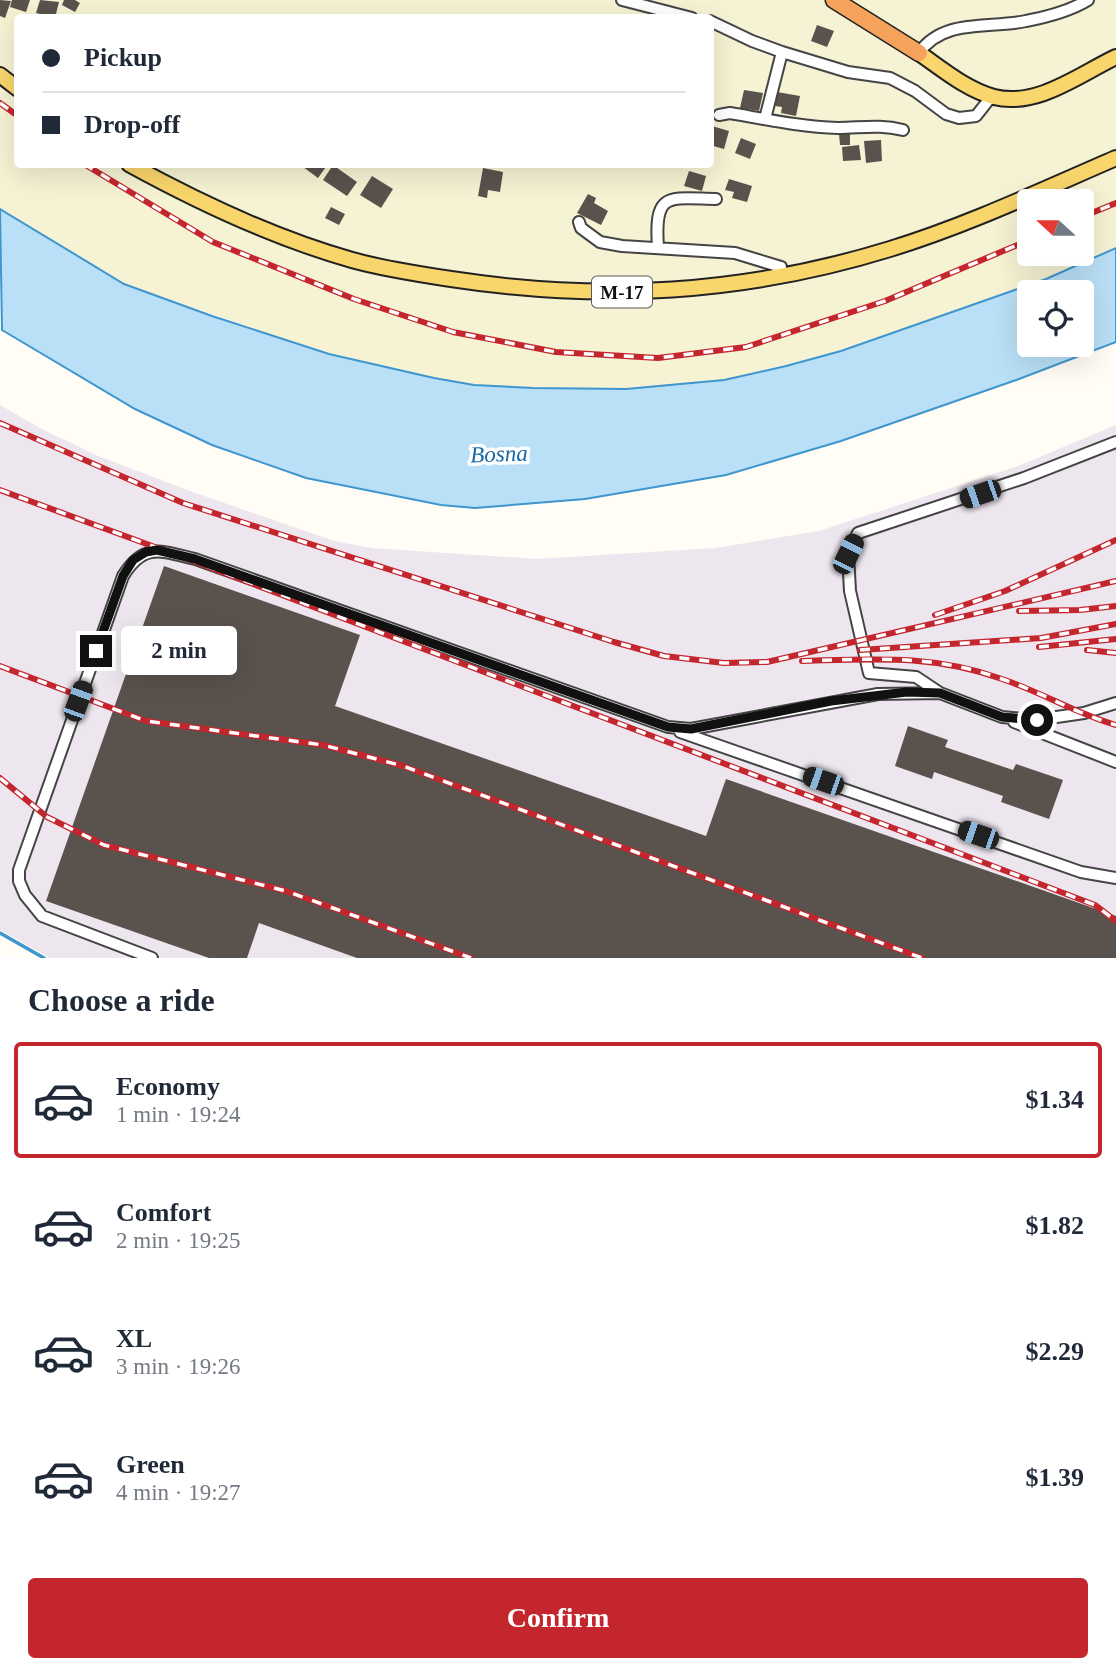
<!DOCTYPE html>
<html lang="en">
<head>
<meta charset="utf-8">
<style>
	body { margin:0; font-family:Georgia,serif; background:#f2f2f3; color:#1f2937; height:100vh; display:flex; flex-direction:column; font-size:26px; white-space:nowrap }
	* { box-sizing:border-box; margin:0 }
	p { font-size:23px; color:#747a83 }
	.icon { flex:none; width:38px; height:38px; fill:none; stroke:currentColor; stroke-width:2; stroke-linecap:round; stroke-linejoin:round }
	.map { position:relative; height:958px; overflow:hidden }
	.drawer { display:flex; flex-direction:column; background:#fff; flex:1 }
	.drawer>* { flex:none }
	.top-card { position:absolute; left:14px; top:14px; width:700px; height:154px; border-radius:7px; box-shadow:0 7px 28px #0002; display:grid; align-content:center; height:154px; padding:0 28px; background:#fff }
	.needle { width:46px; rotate:291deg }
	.buttons { position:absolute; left:1017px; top:189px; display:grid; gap:14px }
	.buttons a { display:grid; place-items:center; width:77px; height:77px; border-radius:7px; background:#fff; box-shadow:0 7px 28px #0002; font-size:35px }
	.end { position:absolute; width:32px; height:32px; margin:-16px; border:9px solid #111; background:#fff; box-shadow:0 0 0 4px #fff }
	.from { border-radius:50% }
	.bubble { position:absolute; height:49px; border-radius:7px; background:#fff; box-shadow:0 7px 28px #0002; font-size:23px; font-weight:700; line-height:49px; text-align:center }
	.car { position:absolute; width:21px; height:42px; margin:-21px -10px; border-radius:9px; box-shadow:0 0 5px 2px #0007; background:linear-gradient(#222 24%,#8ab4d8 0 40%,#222 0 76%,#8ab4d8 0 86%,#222 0) }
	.top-card b { display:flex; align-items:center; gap:24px; height:66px; font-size:26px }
	.top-card b+b { border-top:2px solid #e0e1e3 }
	.top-card i { width:18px; height:18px; background:#1f2937 }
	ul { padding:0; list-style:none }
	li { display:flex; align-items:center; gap:21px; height:116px; margin:0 14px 10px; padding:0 14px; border:4px solid transparent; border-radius:7px }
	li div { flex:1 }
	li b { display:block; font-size:26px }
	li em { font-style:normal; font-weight:700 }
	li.on { border-color:#c4262e }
	li>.icon { width:63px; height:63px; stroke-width:1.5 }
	h2 { padding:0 28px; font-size:32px; line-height:84px }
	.primary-button { display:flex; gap:14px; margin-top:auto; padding:14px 28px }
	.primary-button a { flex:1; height:80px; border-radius:7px; background:#c4262e; color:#fff; font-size:28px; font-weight:700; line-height:80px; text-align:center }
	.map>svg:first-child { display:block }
	.industrial { fill:#eee6ef }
	.farmland { fill:#f6f3d4; fill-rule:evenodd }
	.water { fill:#b9e0f7; stroke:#3f96cf; stroke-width:2; fill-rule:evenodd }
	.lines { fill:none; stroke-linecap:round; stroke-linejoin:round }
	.stream { stroke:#3f96cf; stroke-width:3.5 }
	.building { fill:#5a524d }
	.minor-casing { stroke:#444; stroke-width:14 }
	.major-casing { stroke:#222; stroke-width:18 }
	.highway-casing { stroke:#222; stroke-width:19 }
	.minor { stroke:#fff; stroke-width:10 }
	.major { stroke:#f9d66b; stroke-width:14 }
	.highway { stroke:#f5a25d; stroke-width:16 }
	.rail-casing { stroke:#c4262e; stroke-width:6 }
	.rail { stroke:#fff; stroke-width:3.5; stroke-dasharray:10; stroke-linecap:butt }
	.route { stroke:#111; stroke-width:9 }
	.labels { text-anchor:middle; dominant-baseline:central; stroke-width:7; stroke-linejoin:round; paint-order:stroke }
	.shield { fill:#fff; stroke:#585858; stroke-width:2 }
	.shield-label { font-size:19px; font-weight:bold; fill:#111 }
	.water-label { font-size:23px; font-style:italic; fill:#1768a6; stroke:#fff }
</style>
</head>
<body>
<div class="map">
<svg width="1116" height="958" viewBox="0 0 1116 958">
	<rect width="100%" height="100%" fill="#fffdf5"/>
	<path class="industrial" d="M0,405L40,428L96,455L187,490L334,541L372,548L537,559L715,548L819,531L1018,466L1116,425V958H50L0,930Z"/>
	<path class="farmland" d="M0,0H1116V248L1046,279L841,351L724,380L626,389L533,388L474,385L434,378L329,354L124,284L0,209ZM18,18H710V164H18ZM1029,201H1082V254H1029Z"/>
	<path class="water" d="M0,209L124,284L212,316L329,354L434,378L474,385L533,388L626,389L724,380L786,366L841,351L1046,279L1116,248V342L1019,379L841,441L726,475L585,499L475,508L441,505L306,478L212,445L135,409L2,330ZM1029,292H1082V345H1029Z"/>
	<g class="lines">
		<path class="stream" d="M0,933L44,958"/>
	</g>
	<path class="building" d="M0,0L11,1L5,18L0,16Z
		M12,0H30L26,12L10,7Z
		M40,0L59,2L55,18L36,13Z
		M64,0H75L80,3L75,12L62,5Z
		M817,25L834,31L827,47L811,41Z
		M744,90L763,93L759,111L740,108Z
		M777,92L800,96L796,116L781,113L782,107L775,106Z
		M712,126L729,131L724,149L710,145Z
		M839,134H850V145H840Z
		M741,138L756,144L750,159L735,153Z
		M881,140L882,161L866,163L864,141Z
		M859,145L861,160L843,161L842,147Z
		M299,164H328L318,178Z
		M333,165L357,182L347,196L323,180Z
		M483,168L503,172L500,192L488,190L487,198L478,196Z
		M689,171L706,176L702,191L684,186Z
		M372,176L393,189L381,208L360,195Z
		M729,179L752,186L747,202L732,198L734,192L725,190Z
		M588,194L596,198L594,203L608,211L601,225L577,213Z
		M331,207L345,214L339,225L325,218Z
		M164,566L360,635L335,706L706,836L726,779L1116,916V958H357L259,923L247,958H209L46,901Z
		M908,726L948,740L945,747L1013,770L1016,764L1063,780L1049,819L1001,802L1003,796L934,772L932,779L895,766Z"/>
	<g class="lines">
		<defs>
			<path id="minor" d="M622,0L692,18
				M710,21L752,41L782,52L848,72L890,78L915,91L946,114L959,118L976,116L991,97
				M919,53C943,18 989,29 1026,21C1047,17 1070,11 1088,0
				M719,115L730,113C765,119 801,127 838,128C860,128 880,124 903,130
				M765,119L782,52
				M579,222L581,228L600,242L622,246L735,253L781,267L782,275
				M658,247C654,191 668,198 716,199
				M1116,442L1024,478L858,533L848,554L850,591L869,673L916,677L940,693L1002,717L1036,720L1084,713L1116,703
				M1014,722L1116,762
				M680,732L1081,872L1116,878
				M152,958L42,916L25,895L19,881V870L123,576C144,542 161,551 195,559L668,727L691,729L878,694L940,693"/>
			<path id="major" d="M919,53C942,69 967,90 994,97C1037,108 1080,74 1116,57
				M0,75L18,89
				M129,164C200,203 274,238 352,260C384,269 418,274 451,279C602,302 744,294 890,249C968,225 1042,190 1116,158"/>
			<path id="highway" d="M834,0L919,53"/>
		</defs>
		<use href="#minor" class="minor-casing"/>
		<use href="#major" class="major-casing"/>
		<use href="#highway" class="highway-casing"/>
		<use href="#minor" class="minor"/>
		<use href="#major" class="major"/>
		<use href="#highway" class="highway"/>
		<defs>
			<path id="rail" d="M0,103L18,116
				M84,164L213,242L354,299L453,332L556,352L658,358L746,347L885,301L1029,240
				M1082,217L1116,203
				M0,423L183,503L614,642L664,656L724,663L767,662L1116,581
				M0,490L193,561L1095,905L1116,921
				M1019,611L1080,610L1116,606
				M935,615L1005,591L1116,540
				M1039,647L1116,639
				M860,650L1041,638L1116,624
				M1087,650L1116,653
				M802,661C873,659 933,654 1002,679C1041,692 1077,714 1116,725
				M0,666L146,721L323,745L403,766L922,958
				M0,778L47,817L104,845L286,891L471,958"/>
		</defs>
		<use href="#rail" class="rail-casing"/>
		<use href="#rail" class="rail"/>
	</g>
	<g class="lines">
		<path class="route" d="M96,651L123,576L133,560L146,552L157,550L195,559L668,727L691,729L831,701L907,692L940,693L1002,717L1037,720"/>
	</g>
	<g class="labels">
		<rect class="shield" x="592" y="276.5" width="60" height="31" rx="5"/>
		<g class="shield-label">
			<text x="622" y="292">M-17</text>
		</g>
		<g class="water-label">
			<text transform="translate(499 454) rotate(-2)">Bosna</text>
		</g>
	</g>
</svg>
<div class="buttons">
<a><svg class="needle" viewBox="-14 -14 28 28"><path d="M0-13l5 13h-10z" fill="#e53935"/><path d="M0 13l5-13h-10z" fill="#747a83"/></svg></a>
<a><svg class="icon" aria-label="locate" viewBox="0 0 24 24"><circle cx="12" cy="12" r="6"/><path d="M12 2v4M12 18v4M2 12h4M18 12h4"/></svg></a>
</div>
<i class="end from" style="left:1037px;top:720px"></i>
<i class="end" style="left:96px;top:651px"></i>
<div class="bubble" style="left:121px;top:626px;width:116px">2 min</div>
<i class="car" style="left:980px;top:494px;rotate:251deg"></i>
<i class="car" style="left:848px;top:554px;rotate:26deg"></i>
<i class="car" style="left:78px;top:701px;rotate:20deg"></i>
<i class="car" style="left:823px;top:781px;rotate:289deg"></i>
<i class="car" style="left:978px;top:835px;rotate:289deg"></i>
<div class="top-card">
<b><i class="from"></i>Pickup</b>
<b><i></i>Drop-off</b>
</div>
</div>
<section class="drawer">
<h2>Choose a ride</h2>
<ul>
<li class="on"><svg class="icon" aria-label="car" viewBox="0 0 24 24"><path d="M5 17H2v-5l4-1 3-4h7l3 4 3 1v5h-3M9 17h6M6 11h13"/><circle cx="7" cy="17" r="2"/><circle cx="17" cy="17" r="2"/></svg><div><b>Economy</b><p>1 min · 19:24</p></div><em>$1.34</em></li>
<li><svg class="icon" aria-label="car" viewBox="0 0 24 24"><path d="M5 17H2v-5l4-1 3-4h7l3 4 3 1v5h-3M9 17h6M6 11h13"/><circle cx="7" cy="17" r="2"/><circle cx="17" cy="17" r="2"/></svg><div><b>Comfort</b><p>2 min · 19:25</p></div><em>$1.82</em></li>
<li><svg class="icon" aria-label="car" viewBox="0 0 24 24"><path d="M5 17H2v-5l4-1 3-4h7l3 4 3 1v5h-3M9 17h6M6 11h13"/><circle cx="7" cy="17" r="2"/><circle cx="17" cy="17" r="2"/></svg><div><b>XL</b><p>3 min · 19:26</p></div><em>$2.29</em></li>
<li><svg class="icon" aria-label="car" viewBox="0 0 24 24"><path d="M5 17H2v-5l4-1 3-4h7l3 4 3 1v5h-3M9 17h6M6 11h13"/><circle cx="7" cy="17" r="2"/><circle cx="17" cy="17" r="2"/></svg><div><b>Green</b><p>4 min · 19:27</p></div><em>$1.39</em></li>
</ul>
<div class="primary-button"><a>Confirm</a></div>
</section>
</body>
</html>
